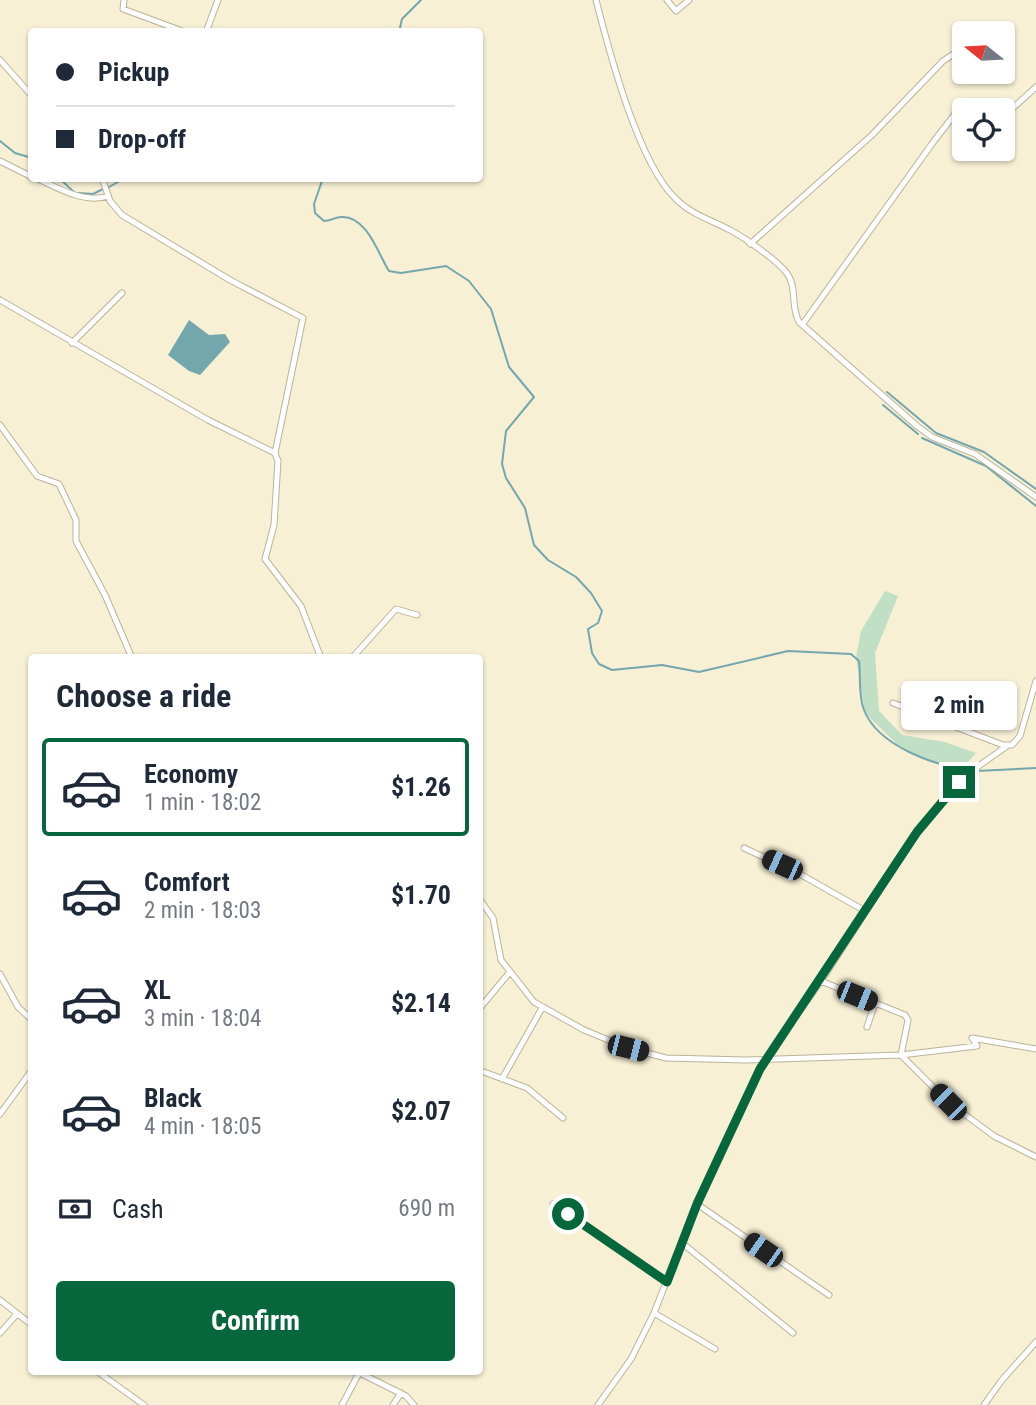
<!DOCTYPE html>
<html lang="en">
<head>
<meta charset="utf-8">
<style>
	body { margin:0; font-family:"Roboto Condensed",sans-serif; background:#f2f2f3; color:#1f2937; height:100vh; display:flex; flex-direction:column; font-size:26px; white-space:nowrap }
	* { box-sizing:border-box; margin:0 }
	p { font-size:23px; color:#747a83 }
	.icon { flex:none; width:38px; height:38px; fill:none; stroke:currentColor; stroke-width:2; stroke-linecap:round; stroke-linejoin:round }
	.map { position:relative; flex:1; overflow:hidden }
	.sheet { position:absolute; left:28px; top:654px; width:455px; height:721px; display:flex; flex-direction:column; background:#fff; border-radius:7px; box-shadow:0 2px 5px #0004 }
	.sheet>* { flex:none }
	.guide { position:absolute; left:28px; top:28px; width:455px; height:154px; border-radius:7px; box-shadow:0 2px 5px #0004; display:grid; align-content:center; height:154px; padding:0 28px; background:#fff }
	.needle { width:46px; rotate:288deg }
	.controls { position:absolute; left:952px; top:21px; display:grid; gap:14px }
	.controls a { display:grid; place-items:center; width:63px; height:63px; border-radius:7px; background:#fff; box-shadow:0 2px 5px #0004; font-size:35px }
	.end { position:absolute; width:32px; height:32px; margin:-16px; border:9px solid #05673b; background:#fff; box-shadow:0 0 0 4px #fff }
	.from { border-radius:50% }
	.bubble { position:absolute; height:49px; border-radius:7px; background:#fff; box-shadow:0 2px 5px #0004; font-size:23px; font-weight:700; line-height:49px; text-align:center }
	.car { position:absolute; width:21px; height:42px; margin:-21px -10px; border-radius:9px; box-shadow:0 0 5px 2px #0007; background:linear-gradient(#222 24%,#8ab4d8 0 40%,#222 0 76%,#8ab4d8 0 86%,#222 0) }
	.guide b { display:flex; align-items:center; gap:24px; height:66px; font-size:26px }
	.guide b+b { border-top:2px solid #e0e1e3 }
	.guide i { width:18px; height:18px; background:#1f2937 }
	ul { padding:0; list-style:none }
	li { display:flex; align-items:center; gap:21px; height:98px; margin:0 14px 10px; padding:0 14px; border:4px solid transparent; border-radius:7px }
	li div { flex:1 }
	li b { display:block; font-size:26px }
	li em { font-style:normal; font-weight:700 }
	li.selected { border-color:#05673b }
	li>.icon { width:63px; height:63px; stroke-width:1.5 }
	h2 { padding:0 28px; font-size:32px; line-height:84px }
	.pay { display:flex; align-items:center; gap:18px; height:77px; padding:0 28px; font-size:26px }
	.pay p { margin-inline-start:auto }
	.button { display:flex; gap:14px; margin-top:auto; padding:14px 28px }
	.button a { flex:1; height:80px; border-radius:7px; background:#05673b; color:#fff; font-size:28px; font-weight:700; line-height:80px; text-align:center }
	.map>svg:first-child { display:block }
	.green { fill:#c0dfc5 }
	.water { fill:#74a7ad }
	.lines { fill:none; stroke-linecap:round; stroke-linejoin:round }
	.stream { stroke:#74a7ad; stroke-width:2 }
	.street-casing { stroke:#bbb399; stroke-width:7 }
	.street { stroke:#fff; stroke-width:5 }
	.route { stroke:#05673b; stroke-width:9 }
</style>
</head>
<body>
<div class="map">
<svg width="1036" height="1405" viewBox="0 0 1036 1405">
	<rect width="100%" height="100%" fill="#f8f0d5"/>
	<path class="green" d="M885,591L898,596L875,653L879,711L902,735L945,742L976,753L962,769L928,761L898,745L865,713L856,657L861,631Z"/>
	<path class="water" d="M189,320L209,335L225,334L230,342L200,375L189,371L168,355Z"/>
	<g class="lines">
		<path class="stream" d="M399,32L402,19L421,0
			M0,141L15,153L32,158
			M59,178L74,192
			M323,178L314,204L315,213L324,221C331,221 335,217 341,217C367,215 379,256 389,271L401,273L446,266L469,281L491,309L509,367L534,397L506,431L502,464L506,478L525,508L534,545L548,560L576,577L591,593L602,611L598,623L588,629L592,653L599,664L612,670L662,665L699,672L788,651L851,654L859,661C861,677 858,695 864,710C878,746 935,766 970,770
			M109,187L125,178
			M79,193L93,194L103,189
			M887,392L936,433L984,452L1036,489
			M883,405L918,434
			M922,438L986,466L1036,506
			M976,771L1036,768"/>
		<defs>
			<path id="street" d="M124,0L123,9L185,32
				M596,0C609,51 638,162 675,198C690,214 711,220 730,230C744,237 776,260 786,272C798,287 790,306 799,322L917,426L932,437L975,454L1036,497
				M667,0L676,11L689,0
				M206,32L218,0
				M0,60L32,96
				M1003,117L1036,87
				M0,161L32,177
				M36,178C58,188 84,204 108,196
				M102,178L110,201L122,215L230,280L303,318L275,453
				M750,244L872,135L943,61L964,47
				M0,300L208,420L275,453L278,461L274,525L265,559L301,606L321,658
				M802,325L934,141L955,114L964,119
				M72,343L122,293
				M0,425L37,476L59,484L76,520V541L105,595L132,658
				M352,658L396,609L417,615
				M893,703L1003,745H1012L1020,736L1036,681
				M744,848L800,874L865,911
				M480,900L493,918L501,960L534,1002L584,1030L628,1048L666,1058L746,1060L901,1055L977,1046L972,1038L1036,1049
				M0,974L18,1007L32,1020
				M821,981L905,1015L908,1020L901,1055L948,1102L994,1136L1036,1157
				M480,1008L509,973
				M867,1027L875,1003
				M484,1072L527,1088L563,1118
				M502,1079L542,1008
				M0,1114L32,1070
				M553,1204L667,1282
				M697,1204L829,1295
				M682,1243L793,1333
				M0,1300L32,1325
				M654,1313L715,1349
				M0,1333L17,1314
				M98,1372L144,1405
				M358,1372L406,1396L414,1405
				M342,1405L359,1373
				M393,1405L401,1393
				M598,1405L631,1359L654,1313L697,1204L760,1069L774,1046L821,981L917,832L963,777L1007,746
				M984,1405L1002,1380L1036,1342"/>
		</defs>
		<use href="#street" class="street-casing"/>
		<use href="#street" class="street"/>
	</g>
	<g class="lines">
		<path class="route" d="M568,1214L667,1282L697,1204L760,1069L917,832L959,782"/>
	</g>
</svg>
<div class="controls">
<a><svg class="needle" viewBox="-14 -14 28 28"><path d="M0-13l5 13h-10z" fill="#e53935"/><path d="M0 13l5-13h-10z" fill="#747a83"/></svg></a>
<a><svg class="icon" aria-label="locate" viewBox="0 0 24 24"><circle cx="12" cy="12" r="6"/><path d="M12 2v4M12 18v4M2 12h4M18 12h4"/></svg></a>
</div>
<i class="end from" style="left:568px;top:1214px"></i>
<i class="end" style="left:959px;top:782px"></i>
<div class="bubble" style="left:901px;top:681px;width:116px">2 min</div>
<i class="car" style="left:782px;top:865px;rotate:294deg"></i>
<i class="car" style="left:857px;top:996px;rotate:112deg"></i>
<i class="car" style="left:628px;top:1048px;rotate:104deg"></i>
<i class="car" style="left:948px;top:1102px;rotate:315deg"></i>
<i class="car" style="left:763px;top:1250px;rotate:305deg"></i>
<div class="guide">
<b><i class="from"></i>Pickup</b>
<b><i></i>Drop-off</b>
</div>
<section class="sheet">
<h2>Choose a ride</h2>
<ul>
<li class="selected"><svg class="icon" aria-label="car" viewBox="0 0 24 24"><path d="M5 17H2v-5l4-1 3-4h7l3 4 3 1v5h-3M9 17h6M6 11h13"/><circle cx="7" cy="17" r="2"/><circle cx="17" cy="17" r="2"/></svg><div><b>Economy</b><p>1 min · 18:02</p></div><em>$1.26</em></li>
<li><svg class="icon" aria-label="car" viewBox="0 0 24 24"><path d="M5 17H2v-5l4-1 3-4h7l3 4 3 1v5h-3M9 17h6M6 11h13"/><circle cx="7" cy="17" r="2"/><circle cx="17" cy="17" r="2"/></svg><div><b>Comfort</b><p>2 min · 18:03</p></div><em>$1.70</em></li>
<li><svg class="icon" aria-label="car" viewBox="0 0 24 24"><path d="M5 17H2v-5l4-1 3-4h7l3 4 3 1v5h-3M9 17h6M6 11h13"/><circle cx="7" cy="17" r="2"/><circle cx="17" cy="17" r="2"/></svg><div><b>XL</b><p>3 min · 18:04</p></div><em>$2.14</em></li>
<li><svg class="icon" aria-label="car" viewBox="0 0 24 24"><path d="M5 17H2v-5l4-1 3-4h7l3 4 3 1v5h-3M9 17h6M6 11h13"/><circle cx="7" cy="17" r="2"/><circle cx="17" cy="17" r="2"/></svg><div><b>Black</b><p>4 min · 18:05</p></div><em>$2.07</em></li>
</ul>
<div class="pay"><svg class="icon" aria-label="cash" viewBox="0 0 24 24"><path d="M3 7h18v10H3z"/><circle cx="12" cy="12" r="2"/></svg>Cash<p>690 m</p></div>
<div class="button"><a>Confirm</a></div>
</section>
</div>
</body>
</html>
